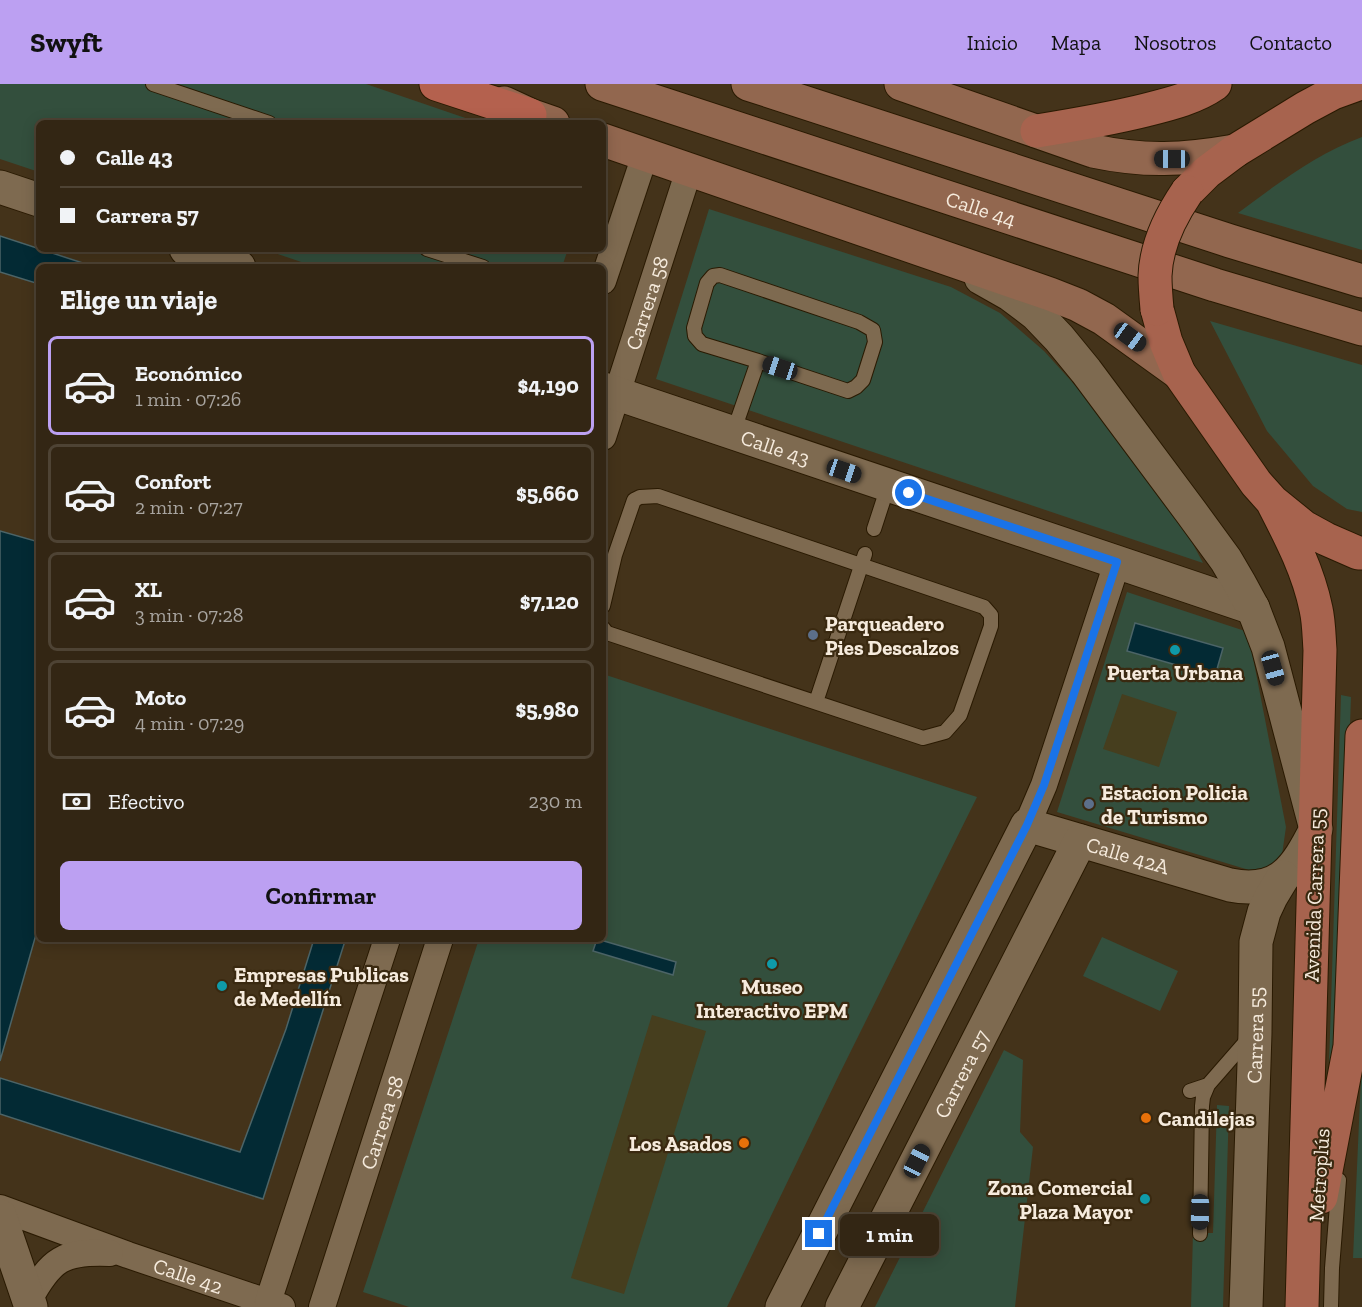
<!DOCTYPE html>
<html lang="es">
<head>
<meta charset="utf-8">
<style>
	body { margin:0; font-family:"Zilla Slab",serif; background:#3b2e1d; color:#f1f3f6; height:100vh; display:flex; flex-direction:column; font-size:22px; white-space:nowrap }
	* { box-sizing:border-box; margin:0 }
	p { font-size:20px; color:#a9a5a0 }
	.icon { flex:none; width:33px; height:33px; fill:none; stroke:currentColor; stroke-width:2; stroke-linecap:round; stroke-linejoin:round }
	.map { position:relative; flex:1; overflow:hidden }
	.panel { position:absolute; left:36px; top:180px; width:570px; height:678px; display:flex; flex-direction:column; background:#332614; border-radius:9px; box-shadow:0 3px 15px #0003,0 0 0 2px #4e4334 }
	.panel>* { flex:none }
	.top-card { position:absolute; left:36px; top:36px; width:570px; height:132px; border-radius:9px; box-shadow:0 3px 15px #0003,0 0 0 2px #4e4334; display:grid; align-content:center; height:132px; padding:0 24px; background:#332614 }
	.end { position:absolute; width:27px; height:27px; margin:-14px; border:8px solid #1a73e8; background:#fff; box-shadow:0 0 0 3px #fff }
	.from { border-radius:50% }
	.bubble { position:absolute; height:42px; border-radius:9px; background:#332614; box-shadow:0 3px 15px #0003,0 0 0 2px #4e4334; font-size:20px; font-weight:800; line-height:42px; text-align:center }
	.car { position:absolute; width:18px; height:36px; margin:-18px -9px; border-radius:8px; box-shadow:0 0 4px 2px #0007; background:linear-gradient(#222 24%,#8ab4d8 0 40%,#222 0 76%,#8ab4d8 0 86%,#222 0) }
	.top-card b { display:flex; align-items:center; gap:21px; height:57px; font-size:22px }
	.top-card b+b { border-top:2px solid #4e4334 }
	.top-card i { width:15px; height:15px; background:#f1f3f6 }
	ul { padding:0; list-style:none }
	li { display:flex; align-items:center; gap:18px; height:99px; margin:0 12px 9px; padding:0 12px; border:3px solid #4e4334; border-radius:9px }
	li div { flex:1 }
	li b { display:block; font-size:22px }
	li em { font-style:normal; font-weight:800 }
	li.current { border-color:#bca0f2 }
	li>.icon { width:54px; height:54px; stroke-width:1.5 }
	h2 { padding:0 24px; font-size:27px; line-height:72px }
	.pay { display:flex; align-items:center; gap:15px; height:66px; padding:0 24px; font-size:22px }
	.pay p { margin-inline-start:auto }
	.action { display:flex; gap:12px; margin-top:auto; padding:12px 24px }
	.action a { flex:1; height:69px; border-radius:9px; background:#bca0f2; color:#111; font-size:24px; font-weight:800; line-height:69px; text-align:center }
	header { display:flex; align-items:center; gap:36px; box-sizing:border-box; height:84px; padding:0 30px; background:#bca0f2; color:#111 }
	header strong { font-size:28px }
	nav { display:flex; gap:33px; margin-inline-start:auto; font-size:21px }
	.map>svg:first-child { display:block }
	.green { fill:#334f3d }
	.sand { fill:#463e1e }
	.water { fill:#032a34; stroke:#4c6467; stroke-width:1.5 }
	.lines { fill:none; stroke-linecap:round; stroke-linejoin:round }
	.service-casing { stroke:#2a1a02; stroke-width:16 }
	.minor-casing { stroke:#2a1a02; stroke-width:28 }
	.tertiary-casing { stroke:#2a1a02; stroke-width:35 }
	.secondary-casing { stroke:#2a1a02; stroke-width:35 }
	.primary-casing { stroke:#2a1a02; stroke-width:35 }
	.trunk-casing { stroke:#2a1a02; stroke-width:35 }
	.service { stroke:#7e6a50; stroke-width:14 }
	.minor { stroke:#7e6a50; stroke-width:26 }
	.tertiary { stroke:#7e6a50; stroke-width:33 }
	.secondary { stroke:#92674f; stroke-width:33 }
	.primary { stroke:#a7634e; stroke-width:33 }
	.trunk { stroke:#b4614e; stroke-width:33 }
	.primary-bridge-casing { stroke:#2a1a02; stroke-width:35; stroke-linecap:butt }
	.primary-bridge { stroke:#a7634e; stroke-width:33 }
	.route { stroke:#1a73e8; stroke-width:8 }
	.service-dot { fill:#5c6f8a; stroke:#3a2910; stroke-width:2 }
	.culture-dot { fill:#0f9aa8; stroke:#3a2910; stroke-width:2 }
	.food-dot { fill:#e8710a; stroke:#3a2910; stroke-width:2 }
	.labels { text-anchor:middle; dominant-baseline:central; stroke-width:4.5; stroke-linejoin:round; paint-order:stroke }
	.street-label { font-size:21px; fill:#f6ebdd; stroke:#3a2910 }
	.poi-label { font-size:21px; font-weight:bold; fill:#f6ebdd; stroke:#3a2910; text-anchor:start }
</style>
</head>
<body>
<header>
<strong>Swyft</strong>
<nav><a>Inicio</a><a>Mapa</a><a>Nosotros</a><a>Contacto</a></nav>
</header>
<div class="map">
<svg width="1362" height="1223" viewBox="0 0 1362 1223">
	<rect width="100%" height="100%" fill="#44331a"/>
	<path class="green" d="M0,0H366L480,39H39V88L0,75Z
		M1362,53V166L1238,129C1277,100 1316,70 1362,53Z
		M709,125L951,203L1000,229L1044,267L1122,353L1173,422L1203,479L656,295Z
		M263,165H568L562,183H316Z
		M1210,237L1362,281V428L1347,425L1313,402L1267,347Z
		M1127,508L1248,548L1286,743L1282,771L1269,783L1249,786L1057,728Z
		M603,590L977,713L839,991L727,1223H409L363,1208L479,855H603Z
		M1341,611L1351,613L1339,951L1329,981Z
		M1102,853L1178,887L1160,927L1083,892Z
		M1004,966L1023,976L1020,1048L1033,1063L1015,1223H875Z
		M1362,970V1174H1353Z
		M1217,1021L1229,1022L1223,1223H1191L1193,1149H1213Z"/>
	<path class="sand" d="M1122,610L1177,628L1159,683L1103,665Z
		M652,931L706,947L624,1210L571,1194Z"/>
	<path class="water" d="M0,152L95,183H39V200L0,188Z
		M0,447L39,458V840L0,977Z
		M1135,539L1223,564L1215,592L1127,567Z
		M314,855H338L345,857L263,1115L0,1030V994L240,1068L286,945Z
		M597,855L676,878L673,891L593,867Z"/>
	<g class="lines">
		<defs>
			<path id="service" d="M153,0L269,39
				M427,165L483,183
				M720,191L859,238L873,246L875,258L863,296L856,303L848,307L758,277L702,260L695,252L694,244L707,199L713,192Z
				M733,349L758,277
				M874,445L888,402
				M603,522L615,471L634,416L640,413L658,412L984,523L991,531V542L960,631L945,648L923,654L607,549L603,544
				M816,618L865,470
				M1190,1007L1208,1001L1249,954
				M1200,1150L1202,1022L1203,1013L1208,1001
				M1331,1223L1332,1184L1339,1096"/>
			<g id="minor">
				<path d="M603,197L645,71"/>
				<path id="s1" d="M603,353L689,86"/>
				<path d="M1027,741L1044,701L1117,479"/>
				<path id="s2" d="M0,1124L128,1171L282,1223"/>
				<path d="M29,1216C51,1175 63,1167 110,1169"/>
				<path d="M268,1218L387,855"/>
				<path id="s3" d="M322,1223L440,855"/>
			</g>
			<g id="tertiary">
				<path d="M0,103L39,116"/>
				<path d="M186,165L239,183"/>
				<path id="s4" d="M603,305L1253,524"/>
				<path d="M0,1132L31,1223"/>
				<path id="s5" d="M782,1223L1027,741L1230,801C1280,811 1296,784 1316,745L1268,563L1253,524L1240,500L1226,476L1191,428L1086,287L1059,254L1036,230L1011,211L981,194"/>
				<path id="s6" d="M842,1223L1080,757"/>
				<path id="s7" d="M1246,1223L1255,949L1256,858L1264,828L1271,813L1283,793"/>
			</g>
			<g id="secondary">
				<path id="s8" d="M602,0L1215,201L1362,245"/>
				<path d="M748,0L1230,157L1362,197"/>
				<path d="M901,0L1093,67C1145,78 1183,76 1235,67"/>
				<path d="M504,19L530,31L553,39"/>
				<path d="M603,56L1050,210L1078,221L1104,235L1179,289"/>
			</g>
			<path id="primary" d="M1037,47C1074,41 1110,35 1146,26C1170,20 1195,14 1215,0
				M1187,108L1207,88L1235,67L1305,24L1333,9L1358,0
				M1157,225L1166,258L1179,289L1256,399L1272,417L1304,443L1326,455L1358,469H1362
				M1272,417C1290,452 1308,486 1316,525C1319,538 1319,553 1320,566L1302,1223
				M1321,1113L1350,962L1362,652"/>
			<path id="trunk" d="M436,0L530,31"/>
		</defs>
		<use href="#service" class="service-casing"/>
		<use href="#minor" class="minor-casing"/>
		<use href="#tertiary" class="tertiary-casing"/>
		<use href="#secondary" class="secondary-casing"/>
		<use href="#primary" class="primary-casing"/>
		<use href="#trunk" class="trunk-casing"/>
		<use href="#service" class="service"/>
		<use href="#minor" class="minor"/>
		<use href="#tertiary" class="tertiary"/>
		<use href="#secondary" class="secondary"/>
		<use href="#primary" class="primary"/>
		<use href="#trunk" class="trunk"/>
		<defs>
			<path id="primary-bridge" d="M1157,225C1156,214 1155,203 1155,192C1156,161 1170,133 1187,108"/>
		</defs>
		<use href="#primary-bridge" class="primary-bridge-casing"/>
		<use href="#primary-bridge" class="primary-bridge"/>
	</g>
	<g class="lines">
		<path class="route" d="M819,1150L1027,741L1044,701L1117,478L909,409"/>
	</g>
	<g class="service-dot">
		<circle cx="813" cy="551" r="6"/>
		<circle cx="1089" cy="720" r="6"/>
	</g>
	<g class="culture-dot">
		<circle cx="1175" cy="566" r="6"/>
		<circle cx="772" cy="880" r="6"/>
		<circle cx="222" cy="902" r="6"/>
		<circle cx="1145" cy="1115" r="6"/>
	</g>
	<g class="food-dot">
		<circle cx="1146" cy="1034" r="6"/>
		<circle cx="744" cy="1059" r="6"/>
	</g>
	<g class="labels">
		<g class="street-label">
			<text stroke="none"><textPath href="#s8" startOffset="399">Calle 44</textPath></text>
			<text stroke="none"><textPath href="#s1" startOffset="141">Carrera 58</textPath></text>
			<text stroke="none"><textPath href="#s4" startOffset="182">Calle 43</textPath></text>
			<text stroke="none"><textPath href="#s5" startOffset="646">Calle 42A</textPath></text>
			<text transform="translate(1314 811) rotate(-88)">Avenida Carrera 55</text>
			<text stroke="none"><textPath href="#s7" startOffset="272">Carrera 55</textPath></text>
			<text stroke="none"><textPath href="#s6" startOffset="262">Carrera 57</textPath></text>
			<text stroke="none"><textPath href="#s3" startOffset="194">Carrera 58</textPath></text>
			<text transform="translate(1319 1091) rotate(-86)">Metroplús</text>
			<text stroke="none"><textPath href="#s2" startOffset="200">Calle 42</textPath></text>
		</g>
		<g class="poi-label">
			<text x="825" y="539">Parqueadero<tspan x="825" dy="24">Pies Descalzos</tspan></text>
			<text x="1175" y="588" text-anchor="middle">Puerta Urbana</text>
			<text x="1101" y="708">Estacion Policia<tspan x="1101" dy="24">de Turismo</tspan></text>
			<text x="234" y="890">Empresas Publicas<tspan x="234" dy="24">de Medellín</tspan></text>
			<text x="772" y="902" text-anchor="middle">Museo<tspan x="772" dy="24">Interactivo EPM</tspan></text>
			<text x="1158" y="1034">Candilejas</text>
			<text x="732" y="1059" text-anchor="end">Los Asados</text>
			<text x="1133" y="1103" text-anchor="end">Zona Comercial<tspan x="1133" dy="24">Plaza Mayor</tspan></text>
		</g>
	</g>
</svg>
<i class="end from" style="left:909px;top:409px"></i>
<i class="end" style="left:819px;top:1150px"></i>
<div class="bubble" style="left:840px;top:1130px;width:99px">1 min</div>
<i class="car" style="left:1172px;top:75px;rotate:270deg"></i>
<i class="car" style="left:1130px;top:253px;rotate:126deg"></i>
<i class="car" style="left:780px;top:284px;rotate:288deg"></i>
<i class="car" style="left:844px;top:387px;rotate:109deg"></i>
<i class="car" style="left:1273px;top:584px;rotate:164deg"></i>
<i class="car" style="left:917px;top:1077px;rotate:27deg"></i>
<i class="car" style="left:1200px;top:1128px;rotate:181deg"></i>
<div class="top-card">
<b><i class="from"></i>Calle 43</b>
<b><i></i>Carrera 57</b>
</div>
<section class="panel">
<h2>Elige un viaje</h2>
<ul>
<li class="current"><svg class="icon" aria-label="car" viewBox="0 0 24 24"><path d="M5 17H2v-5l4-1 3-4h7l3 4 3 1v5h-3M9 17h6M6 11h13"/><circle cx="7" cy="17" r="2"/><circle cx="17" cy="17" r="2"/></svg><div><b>Económico</b><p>1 min · 07:26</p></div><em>$4,190</em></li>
<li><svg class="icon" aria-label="car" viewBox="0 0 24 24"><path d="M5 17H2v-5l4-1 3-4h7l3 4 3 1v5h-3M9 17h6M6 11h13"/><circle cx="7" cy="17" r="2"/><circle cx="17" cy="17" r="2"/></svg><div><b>Confort</b><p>2 min · 07:27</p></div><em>$5,660</em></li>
<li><svg class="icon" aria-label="car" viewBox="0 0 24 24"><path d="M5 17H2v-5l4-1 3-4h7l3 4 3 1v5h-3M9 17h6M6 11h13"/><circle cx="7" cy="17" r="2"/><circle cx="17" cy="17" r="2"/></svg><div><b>XL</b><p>3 min · 07:28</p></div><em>$7,120</em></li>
<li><svg class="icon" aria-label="car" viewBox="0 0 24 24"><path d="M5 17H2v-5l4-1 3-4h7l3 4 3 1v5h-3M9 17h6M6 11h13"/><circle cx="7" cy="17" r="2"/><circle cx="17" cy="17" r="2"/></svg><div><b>Moto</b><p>4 min · 07:29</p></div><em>$5,980</em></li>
</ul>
<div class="pay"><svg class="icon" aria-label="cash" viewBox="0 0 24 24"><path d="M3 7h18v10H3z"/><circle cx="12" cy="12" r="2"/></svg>Efectivo<p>230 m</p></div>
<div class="action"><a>Confirmar</a></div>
</section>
</div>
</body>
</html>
